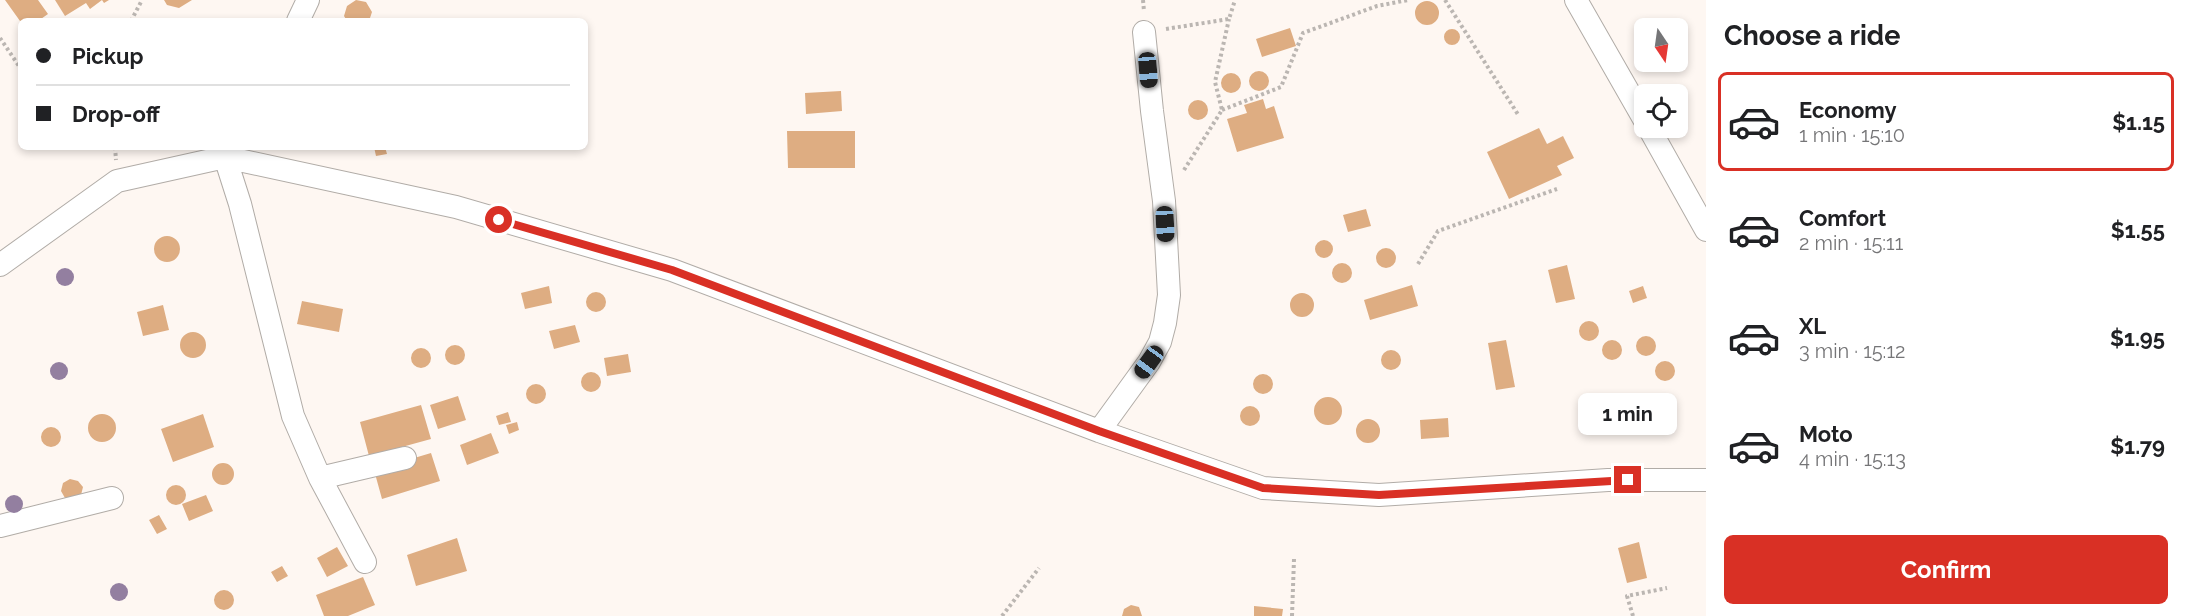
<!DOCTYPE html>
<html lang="en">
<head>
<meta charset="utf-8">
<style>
	body { margin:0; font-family:Raleway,sans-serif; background:#f2f2f2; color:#202124; height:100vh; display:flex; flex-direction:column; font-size:22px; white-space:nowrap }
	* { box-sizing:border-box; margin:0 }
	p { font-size:20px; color:#757577 }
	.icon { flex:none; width:33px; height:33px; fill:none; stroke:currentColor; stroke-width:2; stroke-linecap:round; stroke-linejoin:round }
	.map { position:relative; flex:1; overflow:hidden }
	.drawer { display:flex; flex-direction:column; background:#fff; width:480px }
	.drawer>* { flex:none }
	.banner { position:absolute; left:18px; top:18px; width:570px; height:132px; border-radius:9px; box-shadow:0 3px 9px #0003; display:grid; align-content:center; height:132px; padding:0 18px; background:#fff }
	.needle { width:39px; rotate:167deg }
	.fabs { position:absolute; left:1634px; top:18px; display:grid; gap:12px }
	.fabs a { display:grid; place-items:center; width:54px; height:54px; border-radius:9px; background:#fff; box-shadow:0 3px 9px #0003; font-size:30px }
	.end { position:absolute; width:27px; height:27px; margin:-14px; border:8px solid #d93025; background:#fff; box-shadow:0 0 0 3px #fff }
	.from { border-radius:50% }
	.bubble { position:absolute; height:42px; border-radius:9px; background:#fff; box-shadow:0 3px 9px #0003; font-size:20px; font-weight:700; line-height:42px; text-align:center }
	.car { position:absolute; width:18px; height:36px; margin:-18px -9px; border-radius:8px; box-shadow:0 0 4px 2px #0007; background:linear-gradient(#222 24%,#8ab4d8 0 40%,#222 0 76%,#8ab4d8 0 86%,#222 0) }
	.banner b { display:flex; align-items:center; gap:21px; height:57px; font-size:22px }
	.banner b+b { border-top:2px solid #e0e0e0 }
	.banner i { width:15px; height:15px; background:#202124 }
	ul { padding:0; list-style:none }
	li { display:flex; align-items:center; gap:18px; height:99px; margin:0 12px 9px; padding:0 6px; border:3px solid transparent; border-radius:9px }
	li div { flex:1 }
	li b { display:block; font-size:22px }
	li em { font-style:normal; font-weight:700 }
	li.active { border-color:#d93025 }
	li>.icon { width:54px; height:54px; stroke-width:1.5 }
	h2 { padding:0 18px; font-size:27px; line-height:72px }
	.cta { display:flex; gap:12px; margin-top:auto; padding:12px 18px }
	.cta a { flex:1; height:69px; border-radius:9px; background:#d93025; color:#fff; font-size:24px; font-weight:700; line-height:69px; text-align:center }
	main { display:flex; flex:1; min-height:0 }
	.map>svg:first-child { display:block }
	.building { fill:#dead82 }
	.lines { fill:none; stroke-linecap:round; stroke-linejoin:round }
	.minor-casing { stroke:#b1aca7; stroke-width:24 }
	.path { stroke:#bbb6b2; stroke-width:4; stroke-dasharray:3 3; stroke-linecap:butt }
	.minor { stroke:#fff; stroke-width:22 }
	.tree { fill:#937fa0 }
	.route { stroke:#d93025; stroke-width:8 }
</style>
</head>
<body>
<main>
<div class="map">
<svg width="1706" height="616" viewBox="0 0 1706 616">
	<rect width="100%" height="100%" fill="#fef7f2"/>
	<path class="building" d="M5,0H38L48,14L38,21H20Z
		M55,0H109L104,3L102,0L90,9L86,3L65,16Z
		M164,0H192L179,8L167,5Z
		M356,0L366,2L372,12L369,21H347L344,16L347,6Z
		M1415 13a12 12 0 1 1 24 0a12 12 0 1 1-24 0Z
		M1290,28L1296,46L1262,57L1256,39Z
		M1444 37a8 8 0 1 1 16 0a8 8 0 1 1-16 0Z
		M1249 81a10 10 0 1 1 20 0a10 10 0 1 1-20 0Z
		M1221 83a10 10 0 1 1 20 0a10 10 0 1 1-20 0Z
		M841,91L842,111L806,114L805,93Z
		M1263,99L1266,109L1274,106L1284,138L1237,152L1227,119L1247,113L1244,105Z
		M1188 110a10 10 0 1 1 20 0a10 10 0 1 1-20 0Z
		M1539,128L1547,144L1563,136L1574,158L1557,166L1562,175L1509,199L1487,152Z
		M787,131H855V168H788Z
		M374,147H385L387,154L376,156Z
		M1366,209L1371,226L1348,232L1343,215Z
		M154 249a13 13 0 1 1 26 0a13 13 0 1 1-26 0Z
		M1315 249a9 9 0 1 1 18 0a9 9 0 1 1-18 0Z
		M1376 258a10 10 0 1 1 20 0a10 10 0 1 1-20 0Z
		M1332 273a10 10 0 1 1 20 0a10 10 0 1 1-20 0Z
		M1567,265L1575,299L1556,303L1548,270Z
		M1412,285L1418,306L1370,320L1364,300Z
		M549,286L552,303L525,309L521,293Z
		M1643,286L1647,298L1633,303L1629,291Z
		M586 302a10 10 0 1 1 20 0a10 10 0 1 1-20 0Z
		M1290 305a12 12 0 1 1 24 0a12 12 0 1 1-24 0Z
		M302,301L343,309L339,332L297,324Z
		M163,305L169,330L143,336L137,312Z
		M1579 331a10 10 0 1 1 20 0a10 10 0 1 1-20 0Z
		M575,325L580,342L554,349L549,331Z
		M180 345a13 13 0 1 1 26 0a13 13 0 1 1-26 0Z
		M1636 346a10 10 0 1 1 20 0a10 10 0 1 1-20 0Z
		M1602 350a10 10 0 1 1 20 0a10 10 0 1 1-20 0Z
		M1506,340L1515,387L1496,390L1488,343Z
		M445 355a10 10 0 1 1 20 0a10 10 0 1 1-20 0Z
		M411 358a10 10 0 1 1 20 0a10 10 0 1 1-20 0Z
		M1381 360a10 10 0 1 1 20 0a10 10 0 1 1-20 0Z
		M628,354L631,372L607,376L604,358Z
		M1655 371a10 10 0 1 1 20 0a10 10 0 1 1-20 0Z
		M581 382a10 10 0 1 1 20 0a10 10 0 1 1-20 0Z
		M1253 384a10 10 0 1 1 20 0a10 10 0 1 1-20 0Z
		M526 394a10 10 0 1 1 20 0a10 10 0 1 1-20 0Z
		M458,396L466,420L438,429L430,405Z
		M1314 411a14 14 0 1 1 28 0a14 14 0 1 1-28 0Z
		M421,405L431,439L369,456L360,422Z
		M1240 416a10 10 0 1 1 20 0a10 10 0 1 1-20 0Z
		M508,412L511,422L499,425L496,416Z
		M88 428a14 14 0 1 1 28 0a14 14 0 1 1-28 0Z
		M203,414L214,447L173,462L161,429Z
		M1448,418L1449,437L1421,439L1420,420Z
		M1356 431a12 12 0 1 1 24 0a12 12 0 1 1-24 0Z
		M517,422L519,430L509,434L506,425Z
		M41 437a10 10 0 1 1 20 0a10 10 0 1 1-20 0Z
		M491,433L499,453L467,465L460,445Z
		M431,453L440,481L382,499L374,470Z
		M212 474a11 11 0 1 1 22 0a11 11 0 1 1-22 0Z
		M70,479L78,481L83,487L81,495L65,498L61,491L63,483Z
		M166 495a10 10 0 1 1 20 0a10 10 0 1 1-20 0Z
		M206,495L213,511L189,521L182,504Z
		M159,515L167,529L157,534L149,520Z
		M457,538L467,571L416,586L407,555Z
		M1639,542L1647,578L1627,583L1618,548Z
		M337,547L348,566L327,577L317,558Z
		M282,566L288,576L277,582L271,572Z
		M363,577L375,605L348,616H324L316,595Z
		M214 600a10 10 0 1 1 20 0a10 10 0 1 1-20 0Z
		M1131,605L1139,607L1142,616H1122L1124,609Z
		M1254,606L1283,609L1282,616H1254Z"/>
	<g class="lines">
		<defs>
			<path id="minor" d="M1576,0L1644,119
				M298,21L308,0
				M1649,128L1706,230
				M230,147L225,157L240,204L293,416L320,478L365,562
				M0,265L117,181L225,157L456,207L672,270L1099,431L1263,488L1379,495L1608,480H1706
				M1099,431L1149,362L1160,342L1165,323L1169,295L1164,201L1152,111L1144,32
				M320,478L405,458
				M0,526L112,498"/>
		</defs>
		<use href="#minor" class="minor-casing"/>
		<path class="path" d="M1143,0L1144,11
			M1445,0L1519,116
			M131,21L142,0
			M1166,29L1229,19L1235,0
			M0,38L21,69
			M1222,110L1281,87L1303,33L1377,6L1408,0
			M115,147L116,160
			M1184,170L1222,110L1215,82L1229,19
			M1418,264L1438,231L1557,189
			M1002,616L1039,568
			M1292,616L1294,559
			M1633,616L1627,596L1667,588"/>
		<use href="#minor" class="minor"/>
	</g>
	<g class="tree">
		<circle cx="65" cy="277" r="9"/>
		<circle cx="59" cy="371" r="9"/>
		<circle cx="14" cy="504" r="9"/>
		<circle cx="119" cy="592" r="9"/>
	</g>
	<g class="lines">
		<path class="route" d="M499,220L672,270L1099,431L1263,488L1379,495L1628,480"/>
	</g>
</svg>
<div class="fabs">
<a><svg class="needle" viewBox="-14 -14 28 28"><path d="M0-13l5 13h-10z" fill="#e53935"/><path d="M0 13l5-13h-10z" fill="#757577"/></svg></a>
<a><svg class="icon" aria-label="locate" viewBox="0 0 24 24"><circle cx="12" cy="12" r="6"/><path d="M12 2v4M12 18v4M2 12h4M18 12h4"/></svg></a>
</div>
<i class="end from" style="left:499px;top:220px"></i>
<i class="end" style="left:1628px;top:480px"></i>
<div class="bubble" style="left:1578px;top:393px;width:99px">1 min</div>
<i class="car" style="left:1148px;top:70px;rotate:175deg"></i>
<i class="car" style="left:1165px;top:224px;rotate:177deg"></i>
<i class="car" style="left:1149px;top:362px;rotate:216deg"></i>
<div class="banner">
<b><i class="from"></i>Pickup</b>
<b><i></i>Drop-off</b>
</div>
</div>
<section class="drawer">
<h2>Choose a ride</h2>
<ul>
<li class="active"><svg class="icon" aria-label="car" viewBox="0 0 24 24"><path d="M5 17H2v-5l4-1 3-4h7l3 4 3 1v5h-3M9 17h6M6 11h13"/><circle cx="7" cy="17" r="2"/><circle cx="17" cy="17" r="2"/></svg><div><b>Economy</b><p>1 min · 15:10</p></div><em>$1.15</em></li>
<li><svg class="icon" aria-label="car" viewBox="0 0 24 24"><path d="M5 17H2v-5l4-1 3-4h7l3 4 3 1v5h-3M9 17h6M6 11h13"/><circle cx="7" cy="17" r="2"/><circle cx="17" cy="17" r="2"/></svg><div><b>Comfort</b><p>2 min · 15:11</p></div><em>$1.55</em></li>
<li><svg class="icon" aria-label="car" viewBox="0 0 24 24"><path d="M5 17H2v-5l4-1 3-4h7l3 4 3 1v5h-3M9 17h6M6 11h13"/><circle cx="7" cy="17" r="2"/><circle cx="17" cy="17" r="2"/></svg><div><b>XL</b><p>3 min · 15:12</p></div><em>$1.95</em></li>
<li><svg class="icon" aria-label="car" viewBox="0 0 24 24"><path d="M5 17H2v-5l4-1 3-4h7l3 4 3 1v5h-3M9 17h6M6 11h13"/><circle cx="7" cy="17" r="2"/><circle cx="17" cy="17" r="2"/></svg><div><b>Moto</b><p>4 min · 15:13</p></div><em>$1.79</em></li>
</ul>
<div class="cta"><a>Confirm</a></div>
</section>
</main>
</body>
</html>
